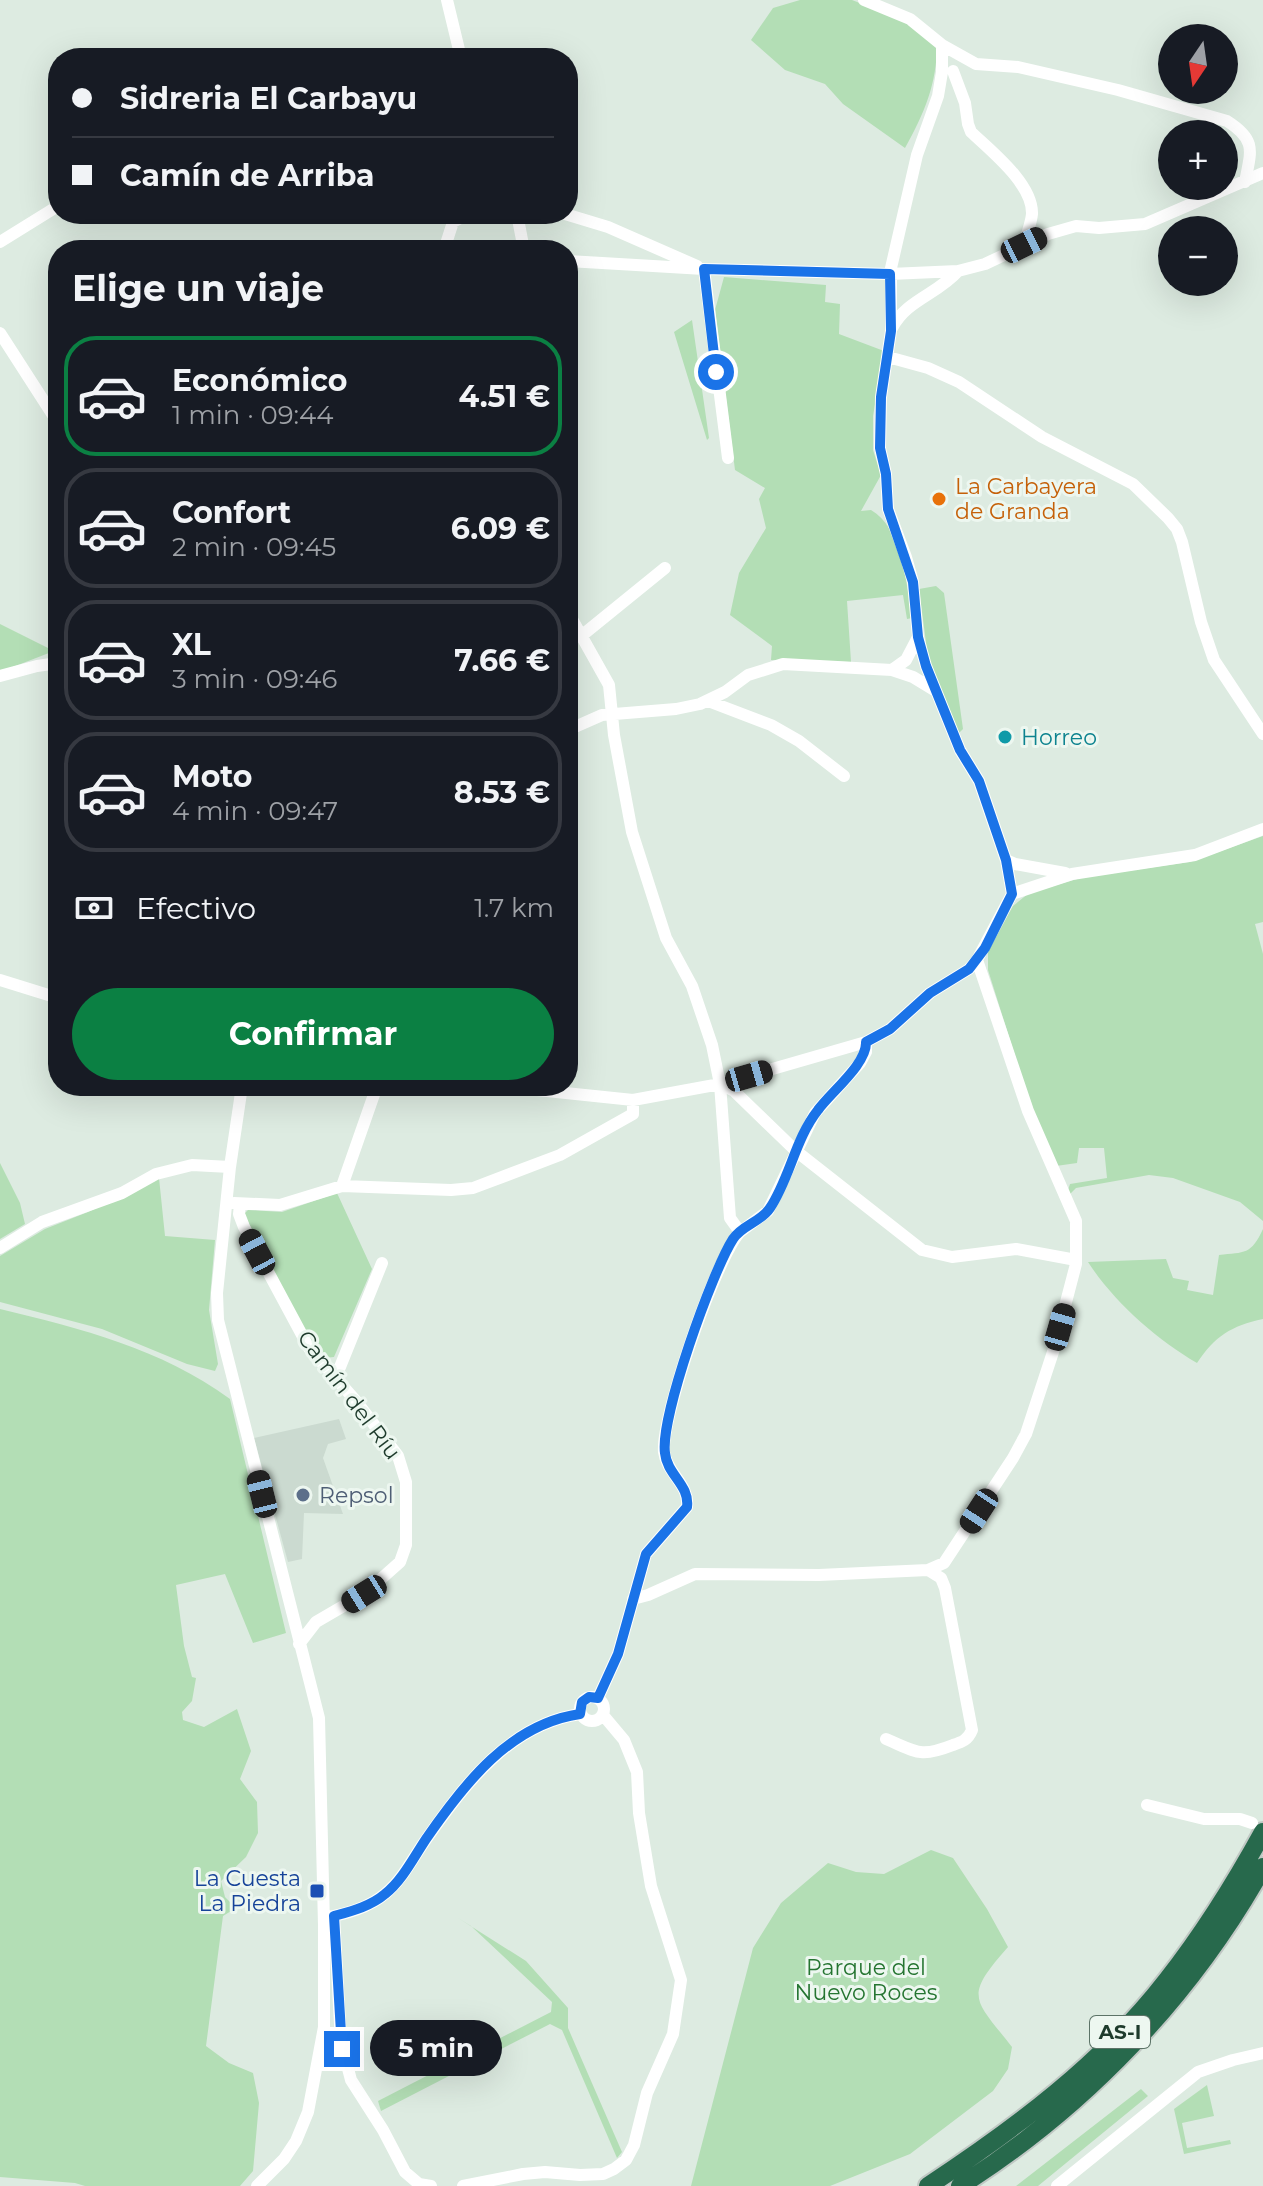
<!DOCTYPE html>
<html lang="es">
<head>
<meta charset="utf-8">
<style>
	body { margin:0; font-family:Montserrat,sans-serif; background:#20242c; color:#f1f3f6; height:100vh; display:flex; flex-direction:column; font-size:30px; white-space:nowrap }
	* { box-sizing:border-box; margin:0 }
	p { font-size:26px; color:#9ea1a6 }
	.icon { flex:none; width:44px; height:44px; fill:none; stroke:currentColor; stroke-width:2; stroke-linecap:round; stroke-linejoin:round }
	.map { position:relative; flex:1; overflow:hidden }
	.panel { position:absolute; left:48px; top:240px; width:530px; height:856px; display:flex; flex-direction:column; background:#171b24; border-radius:32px; box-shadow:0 8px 32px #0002 }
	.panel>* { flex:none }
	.guide { position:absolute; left:48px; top:48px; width:530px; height:176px; border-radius:32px; box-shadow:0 8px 32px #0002; display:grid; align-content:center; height:176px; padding:0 24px; background:#171b24 }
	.needle { width:52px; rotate:193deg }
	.controls { position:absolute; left:1158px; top:24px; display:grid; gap:16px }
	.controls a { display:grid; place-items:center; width:80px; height:80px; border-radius:50%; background:#171b24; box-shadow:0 8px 32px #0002; font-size:40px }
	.end { position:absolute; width:36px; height:36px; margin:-18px; border:10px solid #1a73e8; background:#fff; box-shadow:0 0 0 4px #fff }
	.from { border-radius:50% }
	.bubble { position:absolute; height:56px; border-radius:28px; background:#171b24; box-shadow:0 8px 32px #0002; font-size:26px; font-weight:700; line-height:56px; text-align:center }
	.car { position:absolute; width:24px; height:48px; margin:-24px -12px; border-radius:10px; box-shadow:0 0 6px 2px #0007; background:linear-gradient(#222 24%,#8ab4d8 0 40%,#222 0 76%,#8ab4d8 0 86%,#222 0) }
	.guide b { display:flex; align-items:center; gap:28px; height:76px; font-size:30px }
	.guide b+b { border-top:2px solid #363941 }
	.guide i { width:20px; height:20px; background:#f1f3f6 }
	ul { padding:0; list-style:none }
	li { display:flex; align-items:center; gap:24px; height:120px; margin:0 16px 12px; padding:0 8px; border:4px solid #363941; border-radius:32px }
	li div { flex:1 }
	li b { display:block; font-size:30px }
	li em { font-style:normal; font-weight:700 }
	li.selected { border-color:#0b8043 }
	li>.icon { width:72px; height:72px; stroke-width:1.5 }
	h2 { padding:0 24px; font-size:36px; line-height:96px }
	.pay { display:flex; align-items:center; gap:20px; height:88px; padding:0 24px; font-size:30px }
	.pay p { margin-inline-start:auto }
	.action { display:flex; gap:16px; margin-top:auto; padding:16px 24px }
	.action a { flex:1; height:92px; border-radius:48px; background:#0b8043; color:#fff; font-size:32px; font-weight:700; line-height:92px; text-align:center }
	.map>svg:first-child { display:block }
	.built { fill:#cbdad0 }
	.green { fill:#b3deb5 }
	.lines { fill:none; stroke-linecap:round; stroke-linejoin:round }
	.highway-casing { stroke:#c0c8c4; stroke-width:22 }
	.minor { stroke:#fff; stroke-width:12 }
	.highway { stroke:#27694c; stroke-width:18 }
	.route { stroke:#1a73e8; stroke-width:10 }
	.food-dot { fill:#e8710a; stroke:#edf7f0; stroke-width:3 }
	.culture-dot { fill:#0f9aa8; stroke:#edf7f0; stroke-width:3 }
	.service-dot { fill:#5c6f8a; stroke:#edf7f0; stroke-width:3 }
	.transit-dot { fill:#1a4fb4; stroke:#edf7f0; stroke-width:3 }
	.labels { text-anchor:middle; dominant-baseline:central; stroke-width:6; stroke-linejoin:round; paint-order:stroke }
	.shield { fill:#edf7f0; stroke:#5c7367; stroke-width:2 }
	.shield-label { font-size:20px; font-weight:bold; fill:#1e3b2c }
	.food-label { font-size:22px; fill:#c56008; stroke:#edf7f0; text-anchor:start }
	.culture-label { font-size:22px; fill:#0d838f; stroke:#edf7f0; text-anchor:start }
	.street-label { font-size:22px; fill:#1e3b2c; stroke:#edf7f0 }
	.service-label { font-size:22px; fill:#4e5e75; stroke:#edf7f0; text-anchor:start }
	.transit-label { font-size:22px; fill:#164399; stroke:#edf7f0; text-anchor:end }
	.park-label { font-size:22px; fill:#257531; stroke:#edf7f0 }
</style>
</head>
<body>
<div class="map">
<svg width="1263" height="2186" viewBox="0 0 1263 2186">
	<rect width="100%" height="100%" fill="#ddebe1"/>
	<path class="built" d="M339,1419L346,1439L328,1444L323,1458L343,1514L304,1513L302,1559L288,1562L254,1438Z"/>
	<path class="green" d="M800,0H852L901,19L937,44C937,84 924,114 905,148L843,104L825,84L785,70L751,40L773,8Z
		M724,277L826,285L825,302L840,304L839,334L884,351L873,416V450L881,475L861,511L871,510C902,527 907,586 912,618L907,619L903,595L847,601L851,662L771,660L772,646L730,615L739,573L766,528L759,499L765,488L735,470L715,310Z
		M692,320L709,438L707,440L674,332Z
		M936,586L944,593L963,729L959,733L928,658L919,589Z
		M0,624L54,651L0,672Z
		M1263,836V922L1255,924L1263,954V1221L1240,1202L1173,1178L1149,1175L1076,1188L1070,1194L1068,1190L1070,1184L1107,1178L1104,1148H1079L1077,1163L1056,1166L1034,1116L988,970V952L1013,906L1029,893L1084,877L1190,862Z
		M0,1163L20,1203L25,1224L0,1239Z
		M159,1178L165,1236L215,1240L209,1310L218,1364L215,1371L187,1364L102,1329L0,1302V1256L45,1229L88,1212Z
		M337,1193L372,1269L334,1357L323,1358L309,1338L244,1214L248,1210L282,1212Z
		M1263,1229V1319C1231,1326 1215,1336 1197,1363C1156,1339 1114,1302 1088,1262L1166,1259L1173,1278L1189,1281L1187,1290L1213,1295L1219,1255C1245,1252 1251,1255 1263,1229Z
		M0,1309C82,1329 160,1348 230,1399L286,1633L253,1643L225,1574L176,1585L184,1646L192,1677L196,1678L192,1701L182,1712L183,1720L204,1727L237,1709L251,1751L240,1779L257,1802L258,1833L246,1857L221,1881L225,1897L236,1908L223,1916L206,2046L229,2063L253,2073L259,2103L253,2171L240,2186H85L75,2183L0,2177Z
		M931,1850L953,1858L987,1909L1008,1947C963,1998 974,1998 1012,2047L1008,2069L993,2091L910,2154L830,2186H691L753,1948L781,1903L828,1863L856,1872L884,1874Z
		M458,1918L526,1961L568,2008V2028L622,2152L617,2158L562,2030L550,2024L381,2111L378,2101L551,2012L552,2002L471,1926Z
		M1207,2085L1214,2116L1182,2123L1187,2148L1230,2140L1231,2144L1184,2154L1174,2109Z
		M1141,2089L1148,2096L1038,2186H1016Z"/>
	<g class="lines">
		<defs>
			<path id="highway" d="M928,2186C1016,2128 1102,2064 1167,1980C1203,1934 1235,1883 1263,1832
				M960,2186C1085,2107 1191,1996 1263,1867"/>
		</defs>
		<use href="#highway" class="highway-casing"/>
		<path class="minor" d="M447,0L461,58
			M864,0L910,19L942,45L976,64L1018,67L1118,90L1227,121C1257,140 1251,151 1245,182
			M942,45V72L938,96L917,155L891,268V331L881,397L880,448L886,474L888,509L906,557L913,582L918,637L926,666L960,750L979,781L1006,860L1012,894
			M953,71L965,103L968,124L971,132C991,151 1033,184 1032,214C1031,224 1026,236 1024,245
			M517,214L524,250
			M565,214L608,227L697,266
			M0,242L58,206
			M444,250L453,222L468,214
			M568,261L704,269L890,274L958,271L985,264L1048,234L1076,226L1099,228L1145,224L1263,173
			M704,269L728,458
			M892,328C906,300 938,294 958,271
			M0,333L58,423
			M888,357L928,368L959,382L1042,437L1133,484L1168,518L1177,529L1182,542L1201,622L1214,660L1263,734
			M568,612L609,685L614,735L632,832L666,938L692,986L712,1045L720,1084L730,1218L740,1232C716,1258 661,1417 664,1452C667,1474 690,1485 687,1507L646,1554L618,1654L598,1698
			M580,637L665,568
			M892,670L906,660L918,637
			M0,676L37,666L58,663
			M708,701L771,725L799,741L844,776
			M568,730L602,715L676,709L700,704L725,692L748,675L783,664L892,670L913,677L936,691
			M1006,860L1015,864L1065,873
			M0,980L58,998
			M720,1084L734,1091L796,1151L922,1250L952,1257L1016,1249L1076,1260
			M242,1086L230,1167L217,1293L218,1320L319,1718L324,1925V2027L308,2112L296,2141L284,2159L257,2186
			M498,1086L633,1100L720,1084L866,1042L890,1029L930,993L969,969L977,960L1012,894L1072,874L1195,855L1263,829
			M342,1186L377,1086
			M234,1203L280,1205L342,1186L451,1190L473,1188L560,1155L633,1114V1100
			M240,1204L239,1214L244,1227L309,1348L356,1401L398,1456L406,1482V1545L400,1562L364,1594L316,1622L299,1644
			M740,1232L768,1211L815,1113L860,1063L866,1052V1042
			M0,1248L42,1222L122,1193L156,1174L192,1165L230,1167
			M332,1374L340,1367L382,1263
			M633,1599L648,1595L695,1574L819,1575L928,1570L944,1563L1013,1458L1026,1434L1053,1352L1076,1264V1221L1028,1111L977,960
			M580 1709a12 12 0 1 1 24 0a12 12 0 1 1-24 0Z
			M886,1739C917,1752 920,1758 953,1745C962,1742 968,1740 972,1730L945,1588L941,1578L928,1570
			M1147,1805L1204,1819H1240L1252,1823
			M334,1916L341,2042L351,2080L383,2130L405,2172L419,2184L431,2186
			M324,1918C345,1914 369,1908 386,1893C403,1879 414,1856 427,1838C465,1784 510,1724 580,1714
			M463,2186L523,2174L545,2172L580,2175L603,2174L614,2169L626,2160L634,2145L647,2093L673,2034L681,1980L651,1886L639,1813L637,1772L624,1740L603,1715
			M1057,2186L1198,2072L1233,2060L1263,2053"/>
		<use href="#highway" class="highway"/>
	</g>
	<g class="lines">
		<path class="route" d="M342,2049L334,1916C352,1911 371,1906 385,1894C402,1881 414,1857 426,1839C464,1784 510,1724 580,1714L582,1702L589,1697L598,1698L618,1654L646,1554L687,1507C690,1485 667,1475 665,1453C660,1417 712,1272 733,1239C742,1225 761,1222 770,1208C790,1178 795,1139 818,1110C831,1092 867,1064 866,1042L890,1029L930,993L969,969L985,948L1012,894L1006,860L979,781L960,750L926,666L918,637L913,582L888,509L886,474L880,448L881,397L891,331L890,274L704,269L716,372"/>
	</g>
	<circle class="food-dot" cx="939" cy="499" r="8"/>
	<circle class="culture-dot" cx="1005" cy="737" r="8"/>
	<circle class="service-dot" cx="303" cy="1495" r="8"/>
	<rect class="transit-dot" x="309" y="1883" width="16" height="16" rx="4"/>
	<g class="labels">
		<rect class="shield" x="1090" y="2016" width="60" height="32" rx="6"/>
		<g class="shield-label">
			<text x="1120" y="2032">AS-I</text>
		</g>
		<g class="food-label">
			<text x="955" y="486">La Carbayera<tspan x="955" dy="25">de Granda</tspan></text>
		</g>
		<g class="culture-label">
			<text x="1021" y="737">Horreo</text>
		</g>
		<g class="street-label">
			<text transform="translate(349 1395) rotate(53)">Camín del Ríu</text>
		</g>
		<g class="service-label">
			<text x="319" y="1495">Repsol</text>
		</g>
		<g class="transit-label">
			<text x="301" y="1878">La Cuesta<tspan x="301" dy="25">La Piedra</tspan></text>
		</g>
		<g class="park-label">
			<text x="866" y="1967">Parque del<tspan x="866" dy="25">Nuevo Roces</tspan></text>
		</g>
	</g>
</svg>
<div class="controls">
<a><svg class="needle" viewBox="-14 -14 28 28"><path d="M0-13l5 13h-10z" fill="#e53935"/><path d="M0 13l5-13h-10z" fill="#9ea1a6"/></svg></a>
<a>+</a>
<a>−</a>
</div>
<i class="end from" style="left:716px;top:372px"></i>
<i class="end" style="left:342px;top:2049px"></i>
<div class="bubble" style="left:370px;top:2020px;width:132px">5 min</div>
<i class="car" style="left:1024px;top:245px;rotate:64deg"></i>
<i class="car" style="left:749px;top:1076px;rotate:74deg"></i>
<i class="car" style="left:257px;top:1252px;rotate:332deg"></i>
<i class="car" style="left:1060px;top:1327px;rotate:16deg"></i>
<i class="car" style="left:262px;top:1494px;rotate:346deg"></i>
<i class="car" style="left:979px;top:1511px;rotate:213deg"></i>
<i class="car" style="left:364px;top:1594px;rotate:238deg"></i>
<div class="guide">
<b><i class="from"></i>Sidreria El Carbayu</b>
<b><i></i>Camín de Arriba</b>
</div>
<section class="panel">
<h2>Elige un viaje</h2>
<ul>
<li class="selected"><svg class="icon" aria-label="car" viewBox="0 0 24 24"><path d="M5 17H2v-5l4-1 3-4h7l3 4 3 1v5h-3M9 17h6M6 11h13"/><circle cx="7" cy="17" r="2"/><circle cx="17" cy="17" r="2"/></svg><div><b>Económico</b><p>1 min · 09:44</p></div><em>4.51 €</em></li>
<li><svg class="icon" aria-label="car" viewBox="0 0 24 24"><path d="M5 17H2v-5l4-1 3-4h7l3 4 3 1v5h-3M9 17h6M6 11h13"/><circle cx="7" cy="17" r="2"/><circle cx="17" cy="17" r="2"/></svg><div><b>Confort</b><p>2 min · 09:45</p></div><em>6.09 €</em></li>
<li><svg class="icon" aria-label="car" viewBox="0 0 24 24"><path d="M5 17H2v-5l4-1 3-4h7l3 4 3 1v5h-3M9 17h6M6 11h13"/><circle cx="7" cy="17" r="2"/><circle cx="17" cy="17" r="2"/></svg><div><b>XL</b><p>3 min · 09:46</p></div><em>7.66 €</em></li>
<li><svg class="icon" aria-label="car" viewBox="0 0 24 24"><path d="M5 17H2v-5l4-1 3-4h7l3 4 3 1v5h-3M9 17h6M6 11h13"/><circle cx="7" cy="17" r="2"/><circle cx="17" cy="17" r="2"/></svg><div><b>Moto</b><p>4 min · 09:47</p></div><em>8.53 €</em></li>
</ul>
<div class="pay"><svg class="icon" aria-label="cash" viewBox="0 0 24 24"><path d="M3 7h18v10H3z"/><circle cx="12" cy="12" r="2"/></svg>Efectivo<p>1.7 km</p></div>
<div class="action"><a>Confirmar</a></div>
</section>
</div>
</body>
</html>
